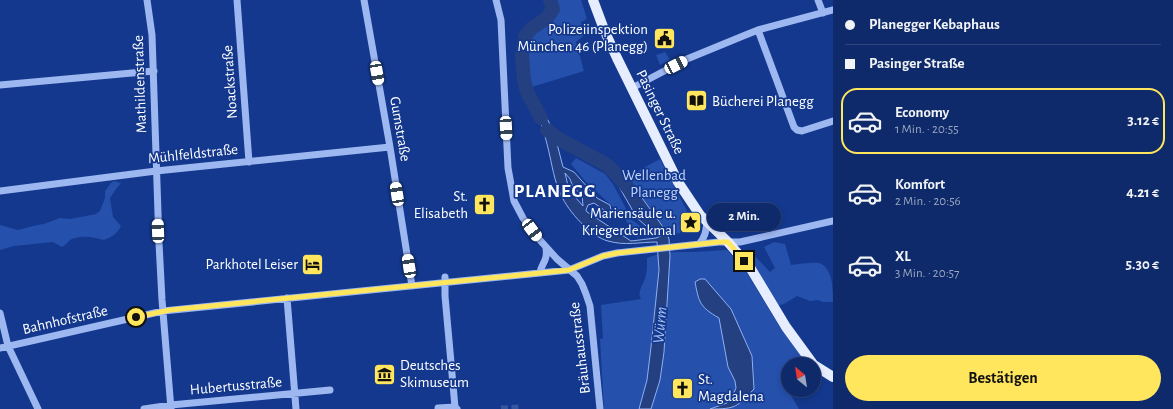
<!DOCTYPE html>
<html lang="de">
<head>
<meta charset="utf-8">
<style>
	body { margin:0; font-family:"Alegreya Sans",sans-serif; background:#173270; color:#f1f3f6; height:100vh; display:flex; flex-direction:column; font-size:15px; white-space:nowrap }
	* { box-sizing:border-box; margin:0 }
	p { font-size:13px; color:#9ba7c1 }
	.icon { flex:none; width:22px; height:22px; fill:none; stroke:currentColor; stroke-width:2; stroke-linecap:round; stroke-linejoin:round }
	.map { position:relative; flex:1; overflow:hidden }
	.side { display:flex; flex-direction:column; background:#0e2a6a; width:340px }
	.side>* { flex:none }
	.hud { display:grid; align-content:center; height:88px; padding:0 12px; background:#0e2a6a }
	.needle { width:26px; rotate:330deg }
	.tools { position:absolute; left:781px; top:357px; display:grid; gap:8px }
	.tools a { display:grid; place-items:center; width:40px; height:40px; border-radius:50%; background:#0e2a6a; box-shadow:0 2px 6px #0003,0 0 0 1px #2e467e; font-size:20px }
	.end { position:absolute; width:18px; height:18px; margin:-9px; border:5px solid #ffe65c; background:#111; box-shadow:0 0 0 2px #111 }
	.from { border-radius:50% }
	.bubble { position:absolute; height:28px; border-radius:14px; background:#0e2a6a; box-shadow:0 2px 6px #0003,0 0 0 1px #2e467e; font-size:13px; font-weight:600; line-height:28px; text-align:center }
	.car { position:absolute; width:12px; height:24px; margin:-12px -6px; border-radius:5px; box-shadow:0 0 3px 1px #0007; background:linear-gradient(#fff 24%,#345 0 40%,#fff 0 76%,#345 0 86%,#fff 0) }
	.hud b { display:flex; align-items:center; gap:14px; height:38px; font-size:15px }
	.hud b+b { border-top:1px solid #2e467e }
	.hud i { width:10px; height:10px; background:#f1f3f6 }
	ul { padding:0; list-style:none }
	li { display:flex; align-items:center; gap:12px; height:66px; margin:0 8px 6px; padding:0 4px; border:2px solid transparent; border-radius:16px }
	li div { flex:1 }
	li b { display:block; font-size:15px }
	li em { font-style:normal; font-weight:600 }
	li.selected { border-color:#ffe65c }
	li>.icon { width:36px; height:36px; stroke-width:1.5 }
	.button { display:flex; gap:8px; margin-top:auto; padding:8px 12px }
	.button a { flex:1; height:46px; border-radius:24px; background:#ffe65c; color:#111; font-size:16px; font-weight:600; line-height:46px; text-align:center }
	main { display:flex; flex:1; min-height:0 }
	.map>svg:first-child { display:block }
	.green { fill:#2550ac }
	.water { fill:#254080; stroke:#8eb0f4; fill-rule:evenodd }
	.lines { fill:none; stroke-linecap:round; stroke-linejoin:round }
	.river { stroke:#254080; stroke-width:14 }
	.minor-tunnel { stroke:#36569e; stroke-width:7; stroke-dasharray:7 3.5; stroke-linecap:butt }
	.minor { stroke:#9db7f1; stroke-width:7 }
	.major { stroke:#e6edff; stroke-width:10 }
	.route { stroke:#ffe65c; stroke-width:5 }
	.labels { text-anchor:middle; dominant-baseline:central; stroke-width:3.5; stroke-linejoin:round; paint-order:stroke }
	.poi-label { font-size:15px; fill:#fff; stroke:#13388d; text-anchor:end }
	.street-label { font-size:15px; fill:#fff; stroke:#13388d }
	.park-label { font-size:15px; fill:#c3d5fc; stroke:#13388d }
	.water-label { font-size:16px; font-style:italic; fill:#a8c2f8; stroke:#13388d }
	.district-label { font-size:19px; font-weight:bold; letter-spacing:1px; fill:#fff; stroke:#13388d }
</style>
</head>
<body>
<main>
<div class="map">
<svg width="833" height="409" viewBox="0 0 833 409">
	<rect width="100%" height="100%" fill="#13388d"/>
	<path class="green" d="M554,0H581L587,19L581,22L583,36L576,42L584,71L532,87L527,58L529,43L533,32L551,20L557,10Z
		M665,52L670,60L660,65L656,55Z
		M576,158L605,174L613,184L632,220L652,234L637,237L623,216L585,181L571,164Z
		M660,159L687,211L680,233L670,235L627,177Z
		M114,181L121,183L116,189L110,198L113,217L121,226C117,234 112,237 104,240C93,237 83,235 72,239C68,241 66,245 62,247L53,242L14,246L0,250V225L18,230L37,225L44,224L60,218L70,219L96,214L100,211L105,198V191L111,183Z
		M774,242L785,244L791,265C797,264 815,262 819,263C833,268 833,289 833,302H823L818,300L810,301L797,296L784,304L776,306L749,262L750,251L770,272L775,268L764,247Z
		M727,250L747,273L779,326L804,360L802,362L803,364H788V373L781,378L799,409H604L600,339L603,338L601,305L641,299C636,291 645,283 646,275C647,270 647,263 647,258C665,251 676,252 694,252C705,251 716,251 727,250Z"/>
	<path class="water" d="M533,102L540,105L554,132L563,167L574,172L597,198L610,205L611,210L607,212L594,203L588,205L586,210L587,212L631,241L656,238L661,236L659,233L655,234L637,218L614,178L619,173H624L666,231L669,239L670,256L664,352L660,380L651,409H639L647,380L651,347L659,270L657,242C640,242 625,246 608,241C591,237 568,211 561,195C554,181 552,164 548,148C546,140 544,132 541,124C538,116 534,110 533,102ZM565,173L570,179L573,187L582,195L583,206L569,190Z
		M700,279H705L731,309L752,356L754,389C737,407 736,409 710,409L727,403L732,397L736,388L735,381L728,367L719,318C700,307 699,303 695,282Z"/>
	<g class="lines">
		<path class="river" d="M541,118L527,92L524,80L522,56L525,36L532,28L547,18L553,9L550,0
			M547,130L559,139L607,165L618,176L629,189"/>
		<path class="minor-tunnel" d="M501,409L520,408"/>
		<path class="minor" d="M147,0L152,35L159,243L162,300L171,409
			M237,0L249,162
			M364,0L390,147L412,286
			M496,0L501,20L508,168L514,201L523,218L538,238L557,259L577,276L582,284L586,294L590,306L600,409
			M818,0L823,13
			M758,30L794,127L797,130L802,131L833,121
			M0,85L154,71
			M632,88L687,59L743,36L758,30L833,10
			M0,191L156,171L390,147
			M699,244C705,238 706,231 707,222
			M540,273C541,263 548,262 546,248
			M445,277V296L455,407
			M287,298L296,409
			M0,313L8,346L38,409
			M0,348L163,311L530,274L569,270L603,256L617,253L719,242H740L833,221
			M144,409L171,405L330,390
			M438,409V408L455,407L457,409"/>
		<path class="major" d="M593,0L605,32L617,58L678,182L700,215L728,242L751,269L786,327L813,364
			M814,365L833,377"/>
	</g>
	<g class="lines">
		<path class="route" d="M136,317L170,310L540,273L569,270L603,256L617,253L719,242H728L744,261"/>
	</g>
	<defs>
		<symbol id="civic-square" viewBox="-11 -11 22 22"><rect x="-9" y="-9" width="18" height="18" rx="4" fill="#ffe65c" stroke="#13388d"/><path d="M-.6-6.5H3V-4.5H.6V-3L4-1V1h2V6H-6V1h2V-1L-.6-3ZM-1.2 2.5V6h2.4V2.5Z" fill="#111"/></symbol>
		<symbol id="library-square" viewBox="-11 -11 22 22"><rect x="-9" y="-9" width="18" height="18" rx="4" fill="#ffe65c" stroke="#13388d"/><path d="M-6-4Q-3-5.5-.7-3.5V5Q-3 3-6 4ZM6-4Q3-5.5 .7-3.5V5Q3 3 6 4Z" fill="#111"/></symbol>
		<symbol id="church-square" viewBox="-11 -11 22 22"><rect x="-9" y="-9" width="18" height="18" rx="4" fill="#ffe65c" stroke="#13388d"/><path d="M-1.2-6h2.4v3.5h3.3v2.4h-3.3V6h-2.4V-.1h-3.3v-2.4h3.3Z" fill="#111"/></symbol>
		<symbol id="sight-square" viewBox="-11 -11 22 22"><rect x="-9" y="-9" width="18" height="18" rx="4" fill="#ffe65c" stroke="#13388d"/><path d="M0-6L1.8-2.2L6-1.7L2.9 1.2L3.7 5.4L0 3.3L-3.7 5.4L-2.9 1.2L-6-1.7L-1.8-2.2Z" fill="#111"/></symbol>
		<symbol id="hotel-square" viewBox="-11 -11 22 22"><rect x="-9" y="-9" width="18" height="18" rx="4" fill="#ffe65c" stroke="#13388d"/><path d="M-6-4.5h1.5V1H6V5H4.5V3h-9V5H-6ZM-4 0a1.8 1.8 0 1 1 3.6 0ZM.5 0V-2.5h3Q6-2.5 6 0Z" fill="#111"/></symbol>
		<symbol id="museum-square" viewBox="-11 -11 22 22"><rect x="-9" y="-9" width="18" height="18" rx="4" fill="#ffe65c" stroke="#13388d"/><path d="M0-6L6-3V-2H-6V-3ZM-5-1h2V3h-2ZM-1-1h2V3h-2ZM3-1h2V3H3ZM-6 4H6V6H-6Z" fill="#111"/></symbol>
	</defs>
	<g fill-rule="evenodd">
		<use href="#civic-square" x="652" y="26" width="25" height="25"/>
		<use href="#library-square" x="684" y="88" width="25" height="25"/>
		<use href="#church-square" x="472" y="192" width="25" height="25"/>
		<use href="#sight-square" x="678" y="210" width="25" height="25"/>
		<use href="#hotel-square" x="300" y="252" width="25" height="25"/>
		<use href="#museum-square" x="372" y="362" width="25" height="25"/>
		<use href="#church-square" x="670" y="376" width="25" height="25"/>
	</g>
	<g class="labels">
		<g class="poi-label">
			<text x="648" y="29">Polizeiinspektion<tspan x="648" dy="17">München 46 (Planegg)</tspan></text>
			<text x="712" y="101" text-anchor="start">Bücherei Planegg</text>
			<text x="468" y="196">St.<tspan x="468" dy="17">Elisabeth</tspan></text>
			<text x="676" y="213">Mariensäule u.<tspan x="676" dy="17">Kriegerdenkmal</tspan></text>
			<text x="298" y="264">Parkhotel Leiser</text>
			<text x="400" y="365" text-anchor="start">Deutsches<tspan x="400" dy="17">Skimuseum</tspan></text>
			<text x="698" y="379" text-anchor="start">St.<tspan x="698" dy="17">Magdalena</tspan></text>
		</g>
		<g class="street-label">
			<text transform="translate(230 82) rotate(-94)">Noackstraße</text>
			<text transform="translate(140 84) rotate(-92)">Mathildenstraße</text>
			<text transform="translate(660 112) rotate(64)">Pasinger Straße</text>
			<text transform="translate(400 129) rotate(80)">Gumstraße</text>
			<text transform="translate(193 154) rotate(-6)">Mühlfeldstraße</text>
			<text transform="translate(65 320) rotate(-13)">Bahnhofstraße</text>
			<text transform="translate(580 348) rotate(-97)">Bräuhausstraße</text>
			<text transform="translate(236 386) rotate(-5)">Hubertusstraße</text>
		</g>
		<g class="park-label">
			<text x="654" y="175">Wellenbad<tspan x="654" dy="17">Planegg</tspan></text>
		</g>
		<g class="water-label">
			<text transform="translate(660 325) rotate(-85)">Würm</text>
		</g>
		<g class="district-label">
			<text x="555" y="191">PLANEGG</text>
		</g>
	</g>
</svg>
<div class="tools">
<a><svg class="needle" viewBox="-14 -14 28 28"><path d="M0-13l5 13h-10z" fill="#e53935"/><path d="M0 13l5-13h-10z" fill="#9ba7c1"/></svg></a>
</div>
<i class="end from" style="left:136px;top:317px"></i>
<i class="end" style="left:744px;top:261px"></i>
<div class="bubble" style="left:707px;top:203px;width:74px">2 Min.</div>
<i class="car" style="left:676px;top:65px;rotate:63deg"></i>
<i class="car" style="left:377px;top:73px;rotate:170deg"></i>
<i class="car" style="left:506px;top:128px;rotate:177deg"></i>
<i class="car" style="left:397px;top:194px;rotate:351deg"></i>
<i class="car" style="left:532px;top:230px;rotate:143deg"></i>
<i class="car" style="left:158px;top:231px;rotate:358deg"></i>
<i class="car" style="left:409px;top:266px;rotate:351deg"></i>
</div>
<section class="side">
<div class="hud">
<b><i class="from"></i>Planegger Kebaphaus</b>
<b><i></i>Pasinger Straße</b>
</div>
<ul>
<li class="selected"><svg class="icon" aria-label="car" viewBox="0 0 24 24"><path d="M5 17H2v-5l4-1 3-4h7l3 4 3 1v5h-3M9 17h6M6 11h13"/><circle cx="7" cy="17" r="2"/><circle cx="17" cy="17" r="2"/></svg><div><b>Economy</b><p>1 Min. · 20:55</p></div><em>3.12 €</em></li>
<li><svg class="icon" aria-label="car" viewBox="0 0 24 24"><path d="M5 17H2v-5l4-1 3-4h7l3 4 3 1v5h-3M9 17h6M6 11h13"/><circle cx="7" cy="17" r="2"/><circle cx="17" cy="17" r="2"/></svg><div><b>Komfort</b><p>2 Min. · 20:56</p></div><em>4.21 €</em></li>
<li><svg class="icon" aria-label="car" viewBox="0 0 24 24"><path d="M5 17H2v-5l4-1 3-4h7l3 4 3 1v5h-3M9 17h6M6 11h13"/><circle cx="7" cy="17" r="2"/><circle cx="17" cy="17" r="2"/></svg><div><b>XL</b><p>3 Min. · 20:57</p></div><em>5.30 €</em></li>
</ul>
<div class="button"><a>Bestätigen</a></div>
</section>
</main>
</body>
</html>
